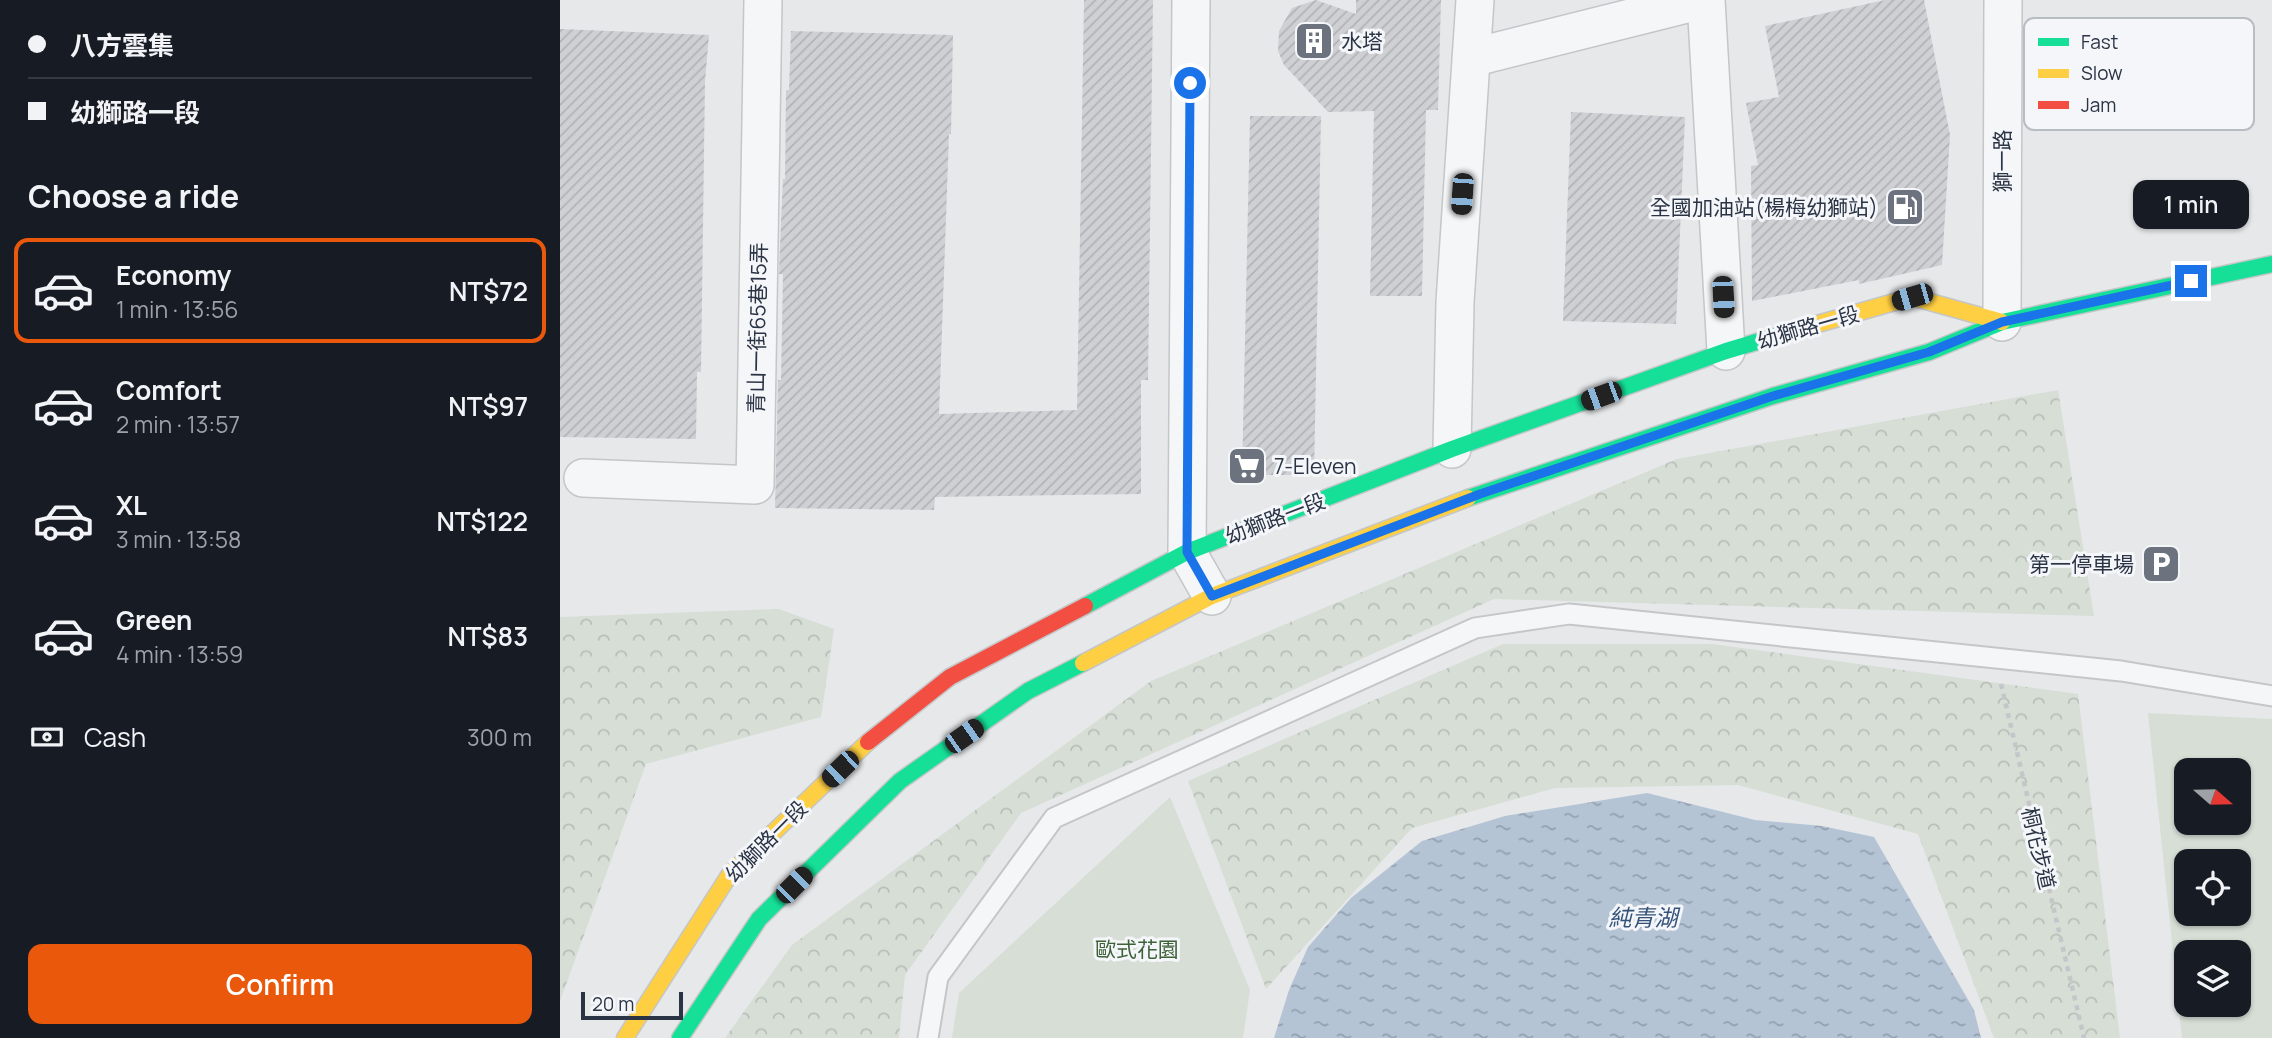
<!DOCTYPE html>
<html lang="en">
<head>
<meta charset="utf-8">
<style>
	body { margin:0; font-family:Manrope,"Noto Sans TC",sans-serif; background:#20242c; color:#f1f3f6; height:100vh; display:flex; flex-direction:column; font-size:26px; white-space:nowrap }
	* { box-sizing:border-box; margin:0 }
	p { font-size:23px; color:#9ea1a6 }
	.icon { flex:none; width:38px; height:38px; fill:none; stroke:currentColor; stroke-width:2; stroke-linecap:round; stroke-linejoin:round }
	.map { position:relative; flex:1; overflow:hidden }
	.side { display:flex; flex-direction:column; background:#171b24; width:560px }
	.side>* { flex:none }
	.hud { display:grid; align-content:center; height:154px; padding:0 28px; background:#171b24 }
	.needle { width:46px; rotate:110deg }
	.tools { position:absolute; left:1614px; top:758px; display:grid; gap:14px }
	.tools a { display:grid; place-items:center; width:77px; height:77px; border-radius:14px; background:#171b24; box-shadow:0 2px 5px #0004; font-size:35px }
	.scale { position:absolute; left:21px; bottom:18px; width:102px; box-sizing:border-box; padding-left:7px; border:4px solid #2b3445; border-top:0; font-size:19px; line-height:24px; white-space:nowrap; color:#2b3445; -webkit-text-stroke:5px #f4f6f9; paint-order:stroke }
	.end { position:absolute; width:32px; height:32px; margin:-16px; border:9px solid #1a73e8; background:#fff; box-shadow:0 0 0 4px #fff }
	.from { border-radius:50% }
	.bubble { position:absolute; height:49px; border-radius:14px; background:#171b24; box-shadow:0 2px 5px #0004; font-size:23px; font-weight:600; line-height:49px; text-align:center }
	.car { position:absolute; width:21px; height:42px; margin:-21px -10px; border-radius:9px; box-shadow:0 0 5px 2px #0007; background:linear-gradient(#222 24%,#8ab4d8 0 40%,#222 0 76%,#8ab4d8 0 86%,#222 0) }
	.hud b { display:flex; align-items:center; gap:24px; height:66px; font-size:26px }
	.hud b+b { border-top:2px solid #363941 }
	.hud i { width:18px; height:18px; background:#f1f3f6 }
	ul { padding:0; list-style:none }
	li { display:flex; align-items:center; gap:21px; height:105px; margin:0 14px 10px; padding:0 14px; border:4px solid transparent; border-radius:14px }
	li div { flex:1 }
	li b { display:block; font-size:26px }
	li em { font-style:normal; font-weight:600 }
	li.active { border-color:#ea580c }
	li>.icon { width:63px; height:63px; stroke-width:1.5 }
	h2 { padding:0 28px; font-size:32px; line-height:84px }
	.pay { display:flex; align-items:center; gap:18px; height:77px; padding:0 28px; font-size:26px }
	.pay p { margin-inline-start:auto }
	.action { display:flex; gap:14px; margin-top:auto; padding:14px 28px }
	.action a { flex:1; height:80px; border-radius:14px; background:#ea580c; color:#fff; font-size:28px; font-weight:600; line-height:80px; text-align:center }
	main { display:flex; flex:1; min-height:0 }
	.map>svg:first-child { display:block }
	.green { fill:#d6ded6; fill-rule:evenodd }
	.forest { fill:url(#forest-crowns) }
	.water { fill:url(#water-ripples) }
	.building { fill:url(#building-hatch) }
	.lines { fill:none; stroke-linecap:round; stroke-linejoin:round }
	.lane-casing { stroke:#c4c6c8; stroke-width:23 }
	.street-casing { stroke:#c4c6c8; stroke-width:40 }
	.fast-casing { stroke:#c4c6c8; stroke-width:19 }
	.slow-casing { stroke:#c4c6c8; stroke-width:19 }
	.jam-casing { stroke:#c4c6c8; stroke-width:19 }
	.path { stroke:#c5c6ca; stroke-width:4.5; stroke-dasharray:5 5; stroke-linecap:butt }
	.lane { stroke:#f5f6f7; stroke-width:19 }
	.street { stroke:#f5f6f7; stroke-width:37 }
	.fast { stroke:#16e098; stroke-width:16 }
	.slow { stroke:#ffcf43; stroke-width:16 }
	.jam { stroke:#f24e42; stroke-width:16 }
	.route { stroke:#1a73e8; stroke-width:9 }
	.labels { text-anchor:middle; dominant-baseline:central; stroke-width:6; stroke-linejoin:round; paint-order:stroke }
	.poi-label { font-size:21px; fill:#2b3445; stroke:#f4f6f9; text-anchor:start }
	.street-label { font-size:21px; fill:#2b3445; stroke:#f4f6f9 }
	.park-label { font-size:21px; fill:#3f6138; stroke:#f4f6f9 }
	.water-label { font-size:23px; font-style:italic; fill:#34527a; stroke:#f4f6f9 }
	.key { fill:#f4f6f9; stroke:#b8bcc3; stroke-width:2 }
	.key-label { font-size:19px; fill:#2b3445 }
</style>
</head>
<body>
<main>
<section class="side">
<div class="hud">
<b><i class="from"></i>八方雲集</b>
<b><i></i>幼獅路一段</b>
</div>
<h2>Choose a ride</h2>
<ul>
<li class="active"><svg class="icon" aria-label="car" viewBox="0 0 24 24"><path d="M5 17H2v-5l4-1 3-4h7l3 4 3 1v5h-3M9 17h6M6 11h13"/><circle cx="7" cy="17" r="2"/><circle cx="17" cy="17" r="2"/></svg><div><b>Economy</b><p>1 min · 13:56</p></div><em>NT$72</em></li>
<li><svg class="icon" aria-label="car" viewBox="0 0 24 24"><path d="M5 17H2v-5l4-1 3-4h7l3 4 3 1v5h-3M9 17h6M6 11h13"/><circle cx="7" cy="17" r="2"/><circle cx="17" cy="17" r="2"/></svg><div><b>Comfort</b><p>2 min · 13:57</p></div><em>NT$97</em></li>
<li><svg class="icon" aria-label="car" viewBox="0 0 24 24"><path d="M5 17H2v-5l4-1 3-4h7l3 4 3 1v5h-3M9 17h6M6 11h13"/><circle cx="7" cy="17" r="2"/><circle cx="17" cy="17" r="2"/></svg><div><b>XL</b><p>3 min · 13:58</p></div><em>NT$122</em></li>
<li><svg class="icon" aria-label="car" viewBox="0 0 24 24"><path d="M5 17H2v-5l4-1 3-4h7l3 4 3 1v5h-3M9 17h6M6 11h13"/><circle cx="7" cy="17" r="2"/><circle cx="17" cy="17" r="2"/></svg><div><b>Green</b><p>4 min · 13:59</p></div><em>NT$83</em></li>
</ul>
<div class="pay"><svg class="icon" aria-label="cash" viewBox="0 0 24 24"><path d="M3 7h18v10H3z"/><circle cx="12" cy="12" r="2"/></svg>Cash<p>300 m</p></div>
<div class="action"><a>Confirm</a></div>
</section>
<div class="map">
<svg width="1712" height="1038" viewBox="0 0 1712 1038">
	<defs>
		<pattern id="forest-crowns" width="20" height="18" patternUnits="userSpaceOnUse" patternTransform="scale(1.75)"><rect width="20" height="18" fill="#d6ded6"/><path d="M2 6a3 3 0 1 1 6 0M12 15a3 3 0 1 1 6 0" fill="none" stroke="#b8bfb9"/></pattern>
		<pattern id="water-ripples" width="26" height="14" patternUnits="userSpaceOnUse" patternTransform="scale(1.75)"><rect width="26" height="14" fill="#b4c4d5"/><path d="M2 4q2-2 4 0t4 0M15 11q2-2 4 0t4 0" fill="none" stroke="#93a0af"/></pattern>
		<pattern id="building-hatch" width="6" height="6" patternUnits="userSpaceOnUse" patternTransform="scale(1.75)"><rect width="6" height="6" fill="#ced0d3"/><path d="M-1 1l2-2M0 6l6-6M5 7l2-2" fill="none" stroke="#b1b3b6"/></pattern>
	</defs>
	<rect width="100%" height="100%" fill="#e6e8ea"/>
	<path class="green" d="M1588,713L1712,719V1038H1622ZM1626,770H1678V822H1626ZM1626,861H1678V914H1626ZM1626,952H1678V1004H1626Z
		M610,797L690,990L683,1038H392L399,993Z"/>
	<path class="forest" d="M1498,390L1534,616L934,599L461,813L345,975L339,1038H165L232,945L591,681L1117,459Z
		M219,609L274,629L261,717L86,764L0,1001V617Z
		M943,644H1153L1518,694L1560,1038H1434L1358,834L1178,785L995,788L852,828L706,989L628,781Z"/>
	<path class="water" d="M1087,793L1195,820L1262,826L1314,837L1414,1010L1421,1038H714L729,990L748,947L791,898L862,841L945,816Z"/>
	<path class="building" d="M524,0H593L588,380H581V494L375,497L374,510L215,508L218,380H221L223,274H219L221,223L223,179H225L226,90H229L231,31L393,35L391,134H389L379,414L517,410Z
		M756,0L796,14V0H881L878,110H866L862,296H810L814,111L768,112L724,65L718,51L719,31L732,8Z
		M1325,0H1364L1390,135L1382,265L1299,284V280L1192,301L1191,166L1198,165L1186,103L1219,97L1205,26Z
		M0,29L149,35L145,81L141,372H137L136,439L0,437Z
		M1011,112L1125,117L1116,324L1003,321Z
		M690,116H761L754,475H682Z"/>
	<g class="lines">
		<defs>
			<path id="lane" d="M368,1038L378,977L494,818L915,628L1009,614L1561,671L1712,696"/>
			<path id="street" d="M631,0L627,552L652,596
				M1146,0L1166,351
				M911,58L1142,0
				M1442,322L1443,0
				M892,449L895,302L915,0
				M23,478L195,485L203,0"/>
			<path id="fast" d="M908,498L1213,396L1369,352L1442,322L1712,264
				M525,606L627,552L892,449L1166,351L1240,329
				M120,1038L199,919L340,781L468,691L523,663"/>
			<path id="slow" d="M1240,329L1352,297L1442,322
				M523,663L652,596L908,498
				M65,1038L170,874L308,742"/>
			<path id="jam" d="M308,742L390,677L525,606"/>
		</defs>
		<use href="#lane" class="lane-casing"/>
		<use href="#street" class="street-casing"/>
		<use href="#fast" class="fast-casing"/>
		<use href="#slow" class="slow-casing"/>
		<use href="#jam" class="jam-casing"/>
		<path class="path" d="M1441,684L1524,1038"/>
		<use href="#lane" class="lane"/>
		<use href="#street" class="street"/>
		<use href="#fast" class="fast"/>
		<use href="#slow" class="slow"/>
		<use href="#jam" class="jam"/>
	</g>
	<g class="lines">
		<path class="route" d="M630,83L627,552L652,596L920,494L1213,396L1369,352L1442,322L1631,281"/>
	</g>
	<defs>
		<symbol id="building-square" viewBox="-11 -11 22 22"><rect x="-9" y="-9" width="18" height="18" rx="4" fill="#6c737f" stroke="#f4f6f9"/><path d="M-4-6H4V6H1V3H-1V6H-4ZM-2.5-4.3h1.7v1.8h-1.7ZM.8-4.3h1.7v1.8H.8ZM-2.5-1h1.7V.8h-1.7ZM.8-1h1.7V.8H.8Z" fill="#fff"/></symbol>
		<symbol id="fuel-square" viewBox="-11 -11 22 22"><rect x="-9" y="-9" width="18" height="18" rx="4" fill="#6c737f" stroke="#f4f6f9"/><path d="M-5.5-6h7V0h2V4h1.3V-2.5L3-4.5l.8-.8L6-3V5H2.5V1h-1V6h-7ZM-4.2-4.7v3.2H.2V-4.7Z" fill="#fff"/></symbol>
		<symbol id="supermarket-square" viewBox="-11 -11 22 22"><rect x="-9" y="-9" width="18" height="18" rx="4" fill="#6c737f" stroke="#f4f6f9"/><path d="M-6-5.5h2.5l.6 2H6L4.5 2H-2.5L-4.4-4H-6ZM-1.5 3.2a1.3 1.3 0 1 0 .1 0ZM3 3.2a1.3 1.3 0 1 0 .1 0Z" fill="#fff"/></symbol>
		<symbol id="parking-square" viewBox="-11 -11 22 22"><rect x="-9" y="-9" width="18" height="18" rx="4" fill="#6c737f" stroke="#f4f6f9"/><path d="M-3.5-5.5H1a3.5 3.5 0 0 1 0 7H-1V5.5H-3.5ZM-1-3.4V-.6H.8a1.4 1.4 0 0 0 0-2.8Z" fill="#fff"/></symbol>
	</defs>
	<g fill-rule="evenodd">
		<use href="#building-square" x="732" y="19" width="44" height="44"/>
		<use href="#fuel-square" x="1323" y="185" width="44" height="44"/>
		<use href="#supermarket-square" x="665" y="444" width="44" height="44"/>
		<use href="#parking-square" x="1579" y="542" width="44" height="44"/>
	</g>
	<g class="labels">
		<g class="poi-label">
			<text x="781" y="41">水塔</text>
			<text x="1318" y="207" text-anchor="end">全國加油站(楊梅幼獅站)</text>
			<text x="714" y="466">7-Eleven</text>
			<text x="1574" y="564" text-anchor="end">第一停車場</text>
		</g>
		<g class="street-label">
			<text transform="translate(1442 161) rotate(-90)">獅一路</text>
			<text transform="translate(1248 327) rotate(-16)">幼獅路一段</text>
			<text transform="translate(197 328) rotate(-89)">青山一街65巷15弄</text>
			<text transform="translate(715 518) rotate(-21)">幼獅路一段</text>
			<text transform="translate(206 841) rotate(-45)">幼獅路一段</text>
			<text transform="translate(1479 848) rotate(77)">桐花步道</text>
		</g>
		<g class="park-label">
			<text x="577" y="949">歐式花園</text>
		</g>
		<g class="water-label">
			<text x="1083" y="917">純青湖</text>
		</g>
	</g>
	<rect x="1464" y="18" width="230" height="112" rx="10" class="key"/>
	<rect x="1478" y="38" width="31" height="8" fill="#16e098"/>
	<rect x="1478" y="69" width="31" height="9" fill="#ffcf43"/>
	<rect x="1478" y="101" width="31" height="8" fill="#f24e42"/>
	<g class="key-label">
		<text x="1521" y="49">Fast</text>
		<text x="1521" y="80">Slow</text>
		<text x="1521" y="112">Jam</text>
	</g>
</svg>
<div class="tools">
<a><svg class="needle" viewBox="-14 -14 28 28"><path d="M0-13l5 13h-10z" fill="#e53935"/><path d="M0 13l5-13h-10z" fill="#9ea1a6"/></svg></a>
<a><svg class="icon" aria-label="locate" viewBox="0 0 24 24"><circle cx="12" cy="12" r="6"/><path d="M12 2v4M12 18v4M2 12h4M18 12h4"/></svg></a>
<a><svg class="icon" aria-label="layers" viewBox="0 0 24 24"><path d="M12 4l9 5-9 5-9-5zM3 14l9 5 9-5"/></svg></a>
</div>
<div class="scale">20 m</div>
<i class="end from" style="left:630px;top:83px"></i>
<i class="end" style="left:1631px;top:281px"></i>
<div class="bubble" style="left:1573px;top:180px;width:116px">1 min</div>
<i class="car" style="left:902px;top:194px;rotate:184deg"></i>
<i class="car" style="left:1163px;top:297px;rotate:177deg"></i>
<i class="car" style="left:1352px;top:297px;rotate:254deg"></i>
<i class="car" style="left:1041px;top:396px;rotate:250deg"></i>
<i class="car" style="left:404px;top:736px;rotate:55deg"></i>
<i class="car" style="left:280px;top:769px;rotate:226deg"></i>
<i class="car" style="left:234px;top:885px;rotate:45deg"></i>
</div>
</main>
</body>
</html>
